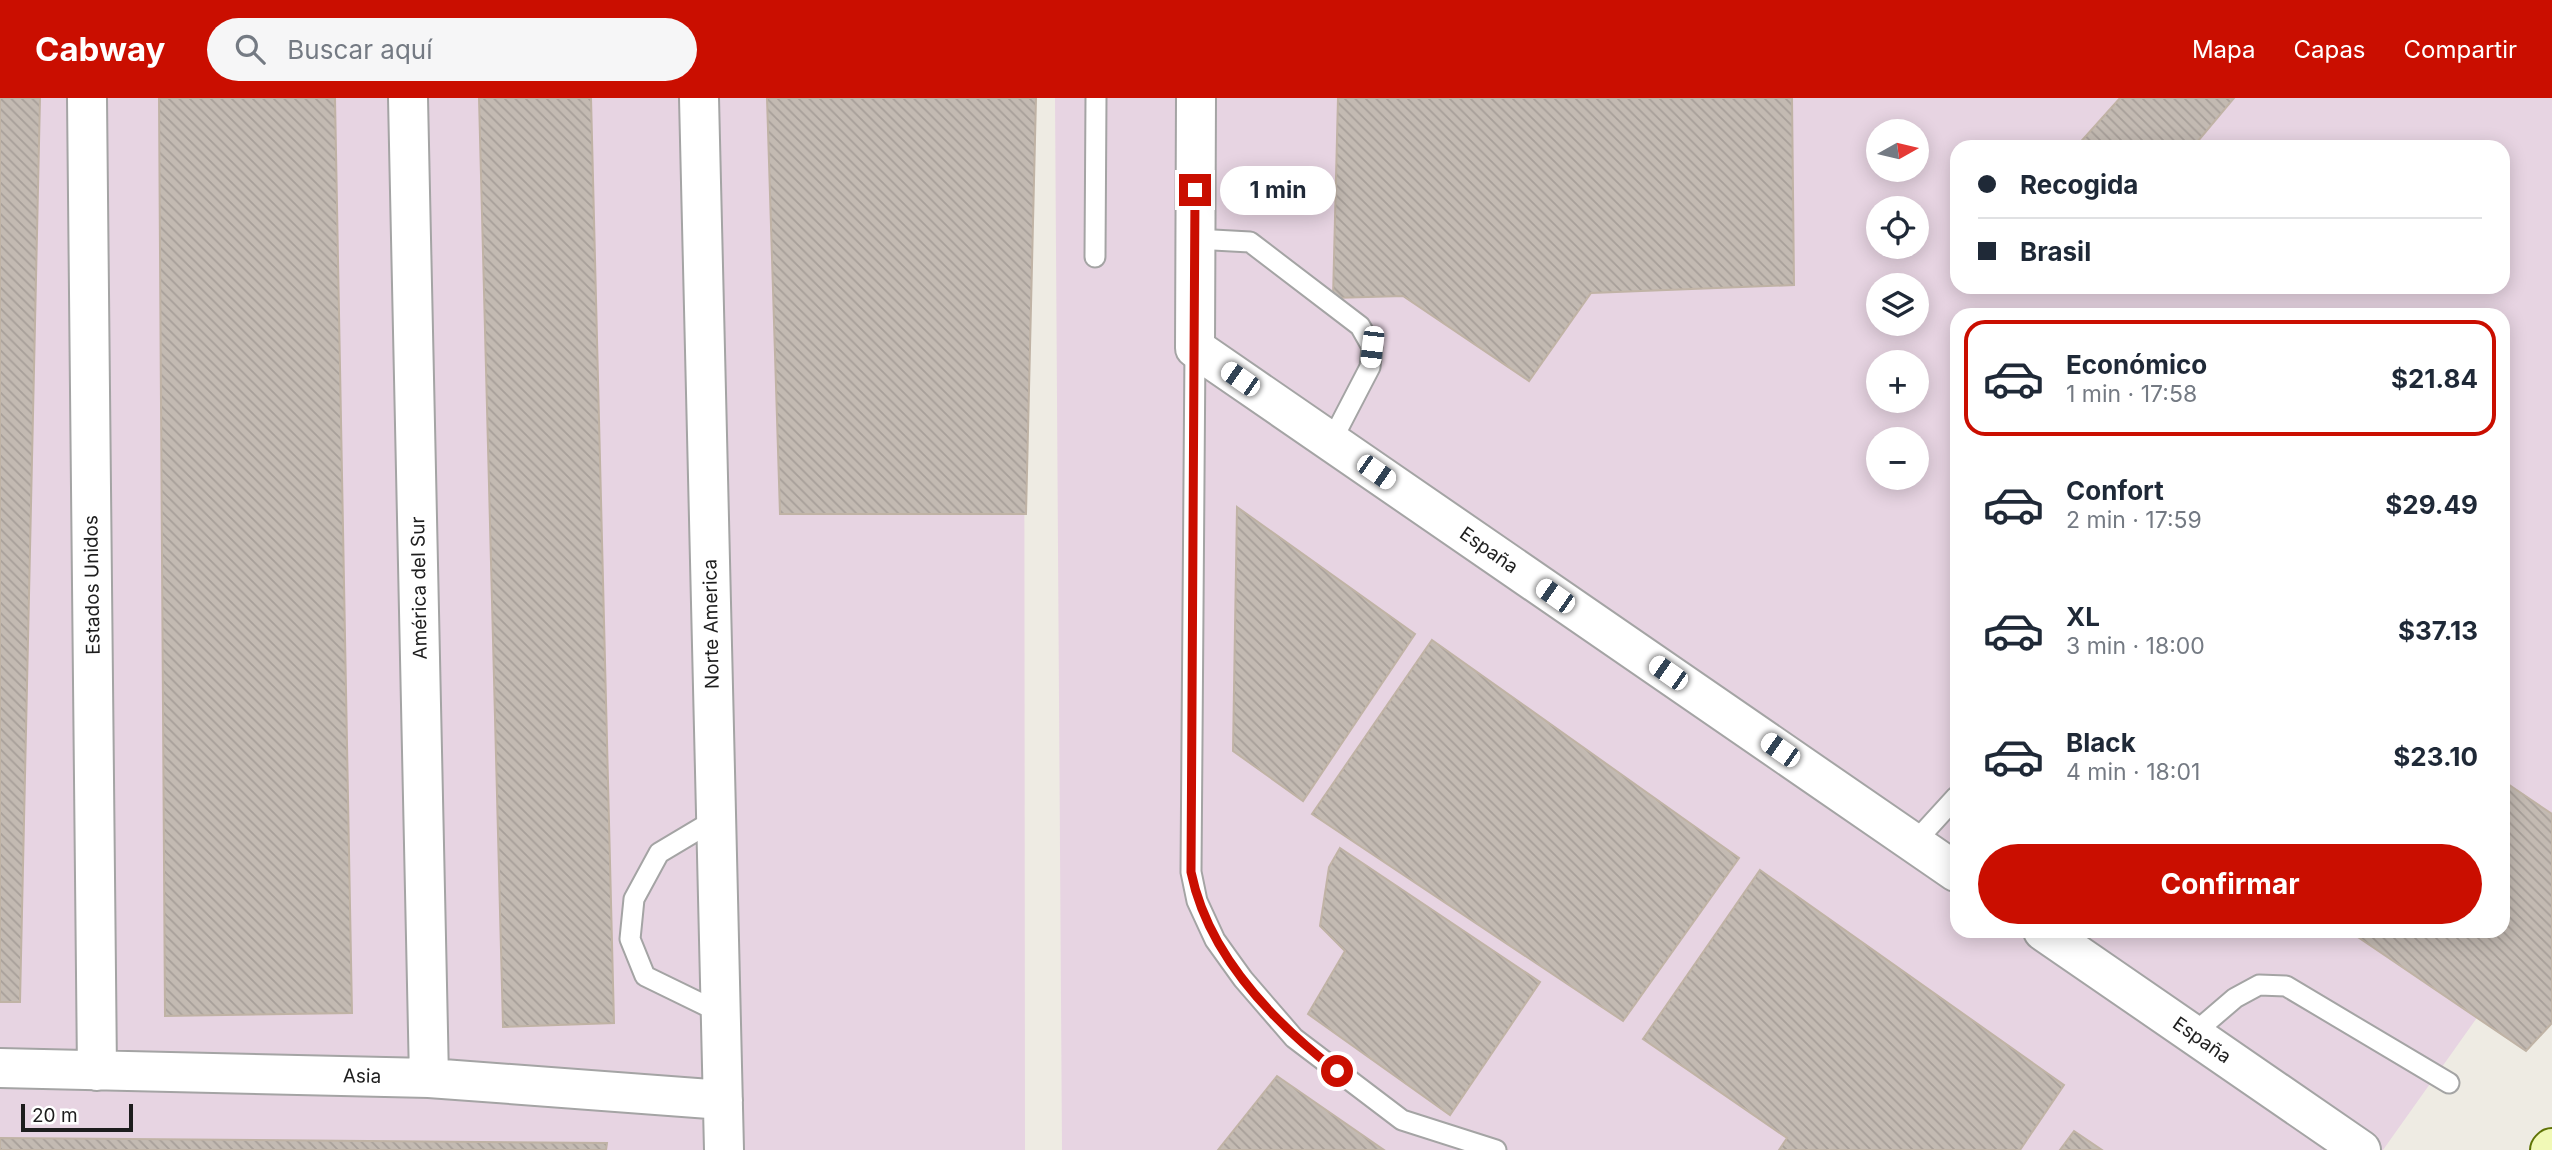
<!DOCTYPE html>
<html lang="es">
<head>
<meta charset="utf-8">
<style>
	body { margin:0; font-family:Inter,sans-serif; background:#f6f6f7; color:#1f2937; height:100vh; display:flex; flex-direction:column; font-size:26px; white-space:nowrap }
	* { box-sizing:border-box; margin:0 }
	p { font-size:23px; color:#747a83 }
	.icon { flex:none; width:38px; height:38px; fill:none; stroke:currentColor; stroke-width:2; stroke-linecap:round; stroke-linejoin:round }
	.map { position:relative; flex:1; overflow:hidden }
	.side { position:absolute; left:1950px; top:210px; width:560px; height:630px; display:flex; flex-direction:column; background:#fff; border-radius:21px; box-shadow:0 4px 18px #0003 }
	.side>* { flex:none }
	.top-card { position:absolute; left:1950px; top:42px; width:560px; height:154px; border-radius:21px; box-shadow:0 4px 18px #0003; display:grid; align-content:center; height:154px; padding:0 28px; background:#fff }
	.needle { width:46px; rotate:82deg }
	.fabs { position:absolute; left:1866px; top:21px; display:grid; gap:14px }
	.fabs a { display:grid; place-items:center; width:63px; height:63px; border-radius:50%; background:#fff; box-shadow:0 4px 18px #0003; font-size:35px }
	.scale { position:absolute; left:21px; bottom:18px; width:112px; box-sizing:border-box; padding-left:7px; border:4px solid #1d1d1d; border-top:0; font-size:19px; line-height:24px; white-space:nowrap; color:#1d1d1d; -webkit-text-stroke:5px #fff; paint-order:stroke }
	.end { position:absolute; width:32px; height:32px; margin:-16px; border:9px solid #ca0e00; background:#fff; box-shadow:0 0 0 4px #fff }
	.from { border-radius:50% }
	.bubble { position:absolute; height:49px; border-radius:24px; background:#fff; box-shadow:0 4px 18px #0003; font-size:23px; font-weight:700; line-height:49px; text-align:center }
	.car { position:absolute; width:21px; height:42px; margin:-21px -10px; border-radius:9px; box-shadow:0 0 5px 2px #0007; background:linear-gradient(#fff 24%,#345 0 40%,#fff 0 76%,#345 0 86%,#fff 0) }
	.top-card b { display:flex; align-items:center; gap:24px; height:66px; font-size:26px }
	.top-card b+b { border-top:2px solid #e0e1e3 }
	.top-card i { width:18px; height:18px; background:#1f2937 }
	ul { padding:12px 0 0; list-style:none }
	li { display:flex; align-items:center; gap:21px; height:116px; margin:0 14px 10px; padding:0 14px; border:4px solid transparent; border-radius:21px }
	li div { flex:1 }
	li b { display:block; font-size:26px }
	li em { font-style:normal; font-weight:700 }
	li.selected { border-color:#ca0e00 }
	li>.icon { width:63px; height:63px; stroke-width:1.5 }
	.primary-button { display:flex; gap:14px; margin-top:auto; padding:14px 28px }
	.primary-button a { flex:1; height:80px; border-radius:42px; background:#ca0e00; color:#fff; font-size:28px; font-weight:700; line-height:80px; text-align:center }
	header { display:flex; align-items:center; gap:42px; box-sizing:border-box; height:98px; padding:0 35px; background:#ca0e00; color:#fff }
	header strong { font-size:33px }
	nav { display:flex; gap:38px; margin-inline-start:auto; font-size:24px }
	.search { width:490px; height:63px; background:#f6f6f7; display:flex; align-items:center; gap:18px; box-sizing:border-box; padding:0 24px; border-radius:38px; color:#747a83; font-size:26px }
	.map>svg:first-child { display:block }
	.industrial { fill:#e7d4e2; fill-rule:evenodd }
	.building { fill:url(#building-back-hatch); stroke:#c0b3a5; stroke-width:2 }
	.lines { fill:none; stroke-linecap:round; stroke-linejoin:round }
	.lane-casing { stroke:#a4a4a4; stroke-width:23 }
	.street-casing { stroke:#a4a4a4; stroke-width:42 }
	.secondary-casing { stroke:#5f7305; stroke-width:42 }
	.lane { stroke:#fff; stroke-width:19 }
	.street { stroke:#fff; stroke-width:38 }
	.secondary { stroke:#f1f9b6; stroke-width:38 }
	.route { stroke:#ca0e00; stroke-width:9 }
	.labels { text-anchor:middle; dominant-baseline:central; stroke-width:7; stroke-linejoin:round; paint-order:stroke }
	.street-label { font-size:19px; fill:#1d1d1d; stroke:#fff }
</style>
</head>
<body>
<header>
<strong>Cabway</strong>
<div class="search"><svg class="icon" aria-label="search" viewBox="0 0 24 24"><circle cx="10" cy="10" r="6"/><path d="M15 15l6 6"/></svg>Buscar aquí</div>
<nav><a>Mapa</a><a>Capas</a><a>Compartir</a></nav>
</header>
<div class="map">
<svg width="2552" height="1052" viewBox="0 0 2552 1052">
	<defs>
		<pattern id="building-back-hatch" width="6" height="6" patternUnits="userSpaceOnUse" patternTransform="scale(1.75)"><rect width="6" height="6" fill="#c3bab2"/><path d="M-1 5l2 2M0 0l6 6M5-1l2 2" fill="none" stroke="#a79f99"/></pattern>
	</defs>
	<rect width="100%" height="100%" fill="#eeebe3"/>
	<path class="industrial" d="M0,0H1024L1025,1052H0Z
		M1055,0H2552V827L2530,845L2383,1052H1062ZM1878,33H1916V72H1878ZM1956,49H2502V189H1956ZM1878,110H1916V149H1878ZM1878,187H1916V226H1878ZM1956,217H2502V833H1956ZM1878,264H1916V303H1878ZM1878,341H1916V380H1878Z"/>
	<path class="building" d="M0,0H40L20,904H0Z
		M159,0H335L352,915L165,918Z
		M479,0H591L614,925L503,929Z
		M767,0H1036L1026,416H780Z
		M1338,0H1792L1794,187L1591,195L1529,283L1403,198L1333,200Z
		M2120,0H2234L2193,49H2076Z
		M1237,409L1415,536L1303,703L1233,653Z
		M1432,542L1739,760L1623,923L1312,716Z
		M2502,682L2552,716V925L2526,953L2349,833H2502Z
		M1340,750L1540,884L1450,1017L1308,916L1345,853L1320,828L1329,769Z
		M1760,772L2064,987L2020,1052H1779L1787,1040L1643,941Z
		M1277,978L1384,1052H1218Z
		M2074,1033L2102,1052H2060Z
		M0,1040L607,1045L606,1052H0Z"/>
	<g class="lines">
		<defs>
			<path id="lane" d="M1195,141L1250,144L1360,228L1372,249L1370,269L1331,344
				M1095,159L1096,0
				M1195,250L1191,774L1197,803L1215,842L1243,881L1294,940L1402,1022L1496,1052
				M716,721L659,755L634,801L630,841L645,878L721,915
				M1914,745L1956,699
				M2193,936L2235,900L2259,887L2286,888L2449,985"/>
			<path id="street" d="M87,0L97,973
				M408,0L429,980
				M699,0L724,1052
				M1196,0L1195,250L1956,774
				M2043,833L2361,1052
				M0,970L429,980L723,1002"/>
			<path id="secondary" d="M2550,1052L2552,1050"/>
		</defs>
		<use href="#lane" class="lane-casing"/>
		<use href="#street" class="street-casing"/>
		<use href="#secondary" class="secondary-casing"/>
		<use href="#lane" class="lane"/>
		<use href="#street" class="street"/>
		<use href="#secondary" class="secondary"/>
	</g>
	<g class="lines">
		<path class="route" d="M1195,92L1191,774C1208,857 1272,923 1337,973"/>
	</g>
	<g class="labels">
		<g class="street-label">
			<text transform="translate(1489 452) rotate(35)">España</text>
			<text transform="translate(92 487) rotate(-91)">Estados Unidos</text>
			<text transform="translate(419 490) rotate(-91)">América del Sur</text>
			<text transform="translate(711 526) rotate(-91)">Norte America</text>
			<text transform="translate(2202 942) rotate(35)">España</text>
			<text transform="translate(362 978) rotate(1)">Asia</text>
		</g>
	</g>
</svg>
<div class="fabs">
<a><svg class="needle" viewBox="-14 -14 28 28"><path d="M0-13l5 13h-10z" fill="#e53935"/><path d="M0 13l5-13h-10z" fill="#747a83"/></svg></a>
<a><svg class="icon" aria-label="locate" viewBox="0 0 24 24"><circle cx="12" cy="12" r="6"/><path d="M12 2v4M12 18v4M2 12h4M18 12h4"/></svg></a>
<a><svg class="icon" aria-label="layers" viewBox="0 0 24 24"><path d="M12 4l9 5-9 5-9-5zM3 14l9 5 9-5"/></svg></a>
<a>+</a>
<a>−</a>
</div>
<div class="scale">20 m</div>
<i class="end from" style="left:1337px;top:973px"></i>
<i class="end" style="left:1195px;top:92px"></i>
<div class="bubble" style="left:1220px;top:68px;width:116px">1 min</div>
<i class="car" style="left:1372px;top:249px;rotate:187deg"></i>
<i class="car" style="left:1240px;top:281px;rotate:305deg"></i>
<i class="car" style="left:1376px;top:374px;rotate:125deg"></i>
<i class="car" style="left:1555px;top:498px;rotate:305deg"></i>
<i class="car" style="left:1668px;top:575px;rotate:305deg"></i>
<i class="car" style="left:1780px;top:652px;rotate:305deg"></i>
<div class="top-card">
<b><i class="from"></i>Recogida</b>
<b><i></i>Brasil</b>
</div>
<section class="side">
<ul>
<li class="selected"><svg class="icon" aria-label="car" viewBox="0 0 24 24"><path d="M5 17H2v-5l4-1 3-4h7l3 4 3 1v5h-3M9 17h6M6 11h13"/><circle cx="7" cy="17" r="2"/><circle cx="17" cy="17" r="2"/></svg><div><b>Económico</b><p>1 min · 17:58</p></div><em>$21.84</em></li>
<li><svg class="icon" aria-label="car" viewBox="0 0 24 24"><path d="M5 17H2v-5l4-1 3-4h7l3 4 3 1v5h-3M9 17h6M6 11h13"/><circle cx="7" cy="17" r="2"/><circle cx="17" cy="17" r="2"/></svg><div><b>Confort</b><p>2 min · 17:59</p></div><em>$29.49</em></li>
<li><svg class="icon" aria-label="car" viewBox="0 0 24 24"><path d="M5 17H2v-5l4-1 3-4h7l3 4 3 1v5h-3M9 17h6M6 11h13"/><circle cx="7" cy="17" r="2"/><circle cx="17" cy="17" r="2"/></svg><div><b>XL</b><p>3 min · 18:00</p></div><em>$37.13</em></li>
<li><svg class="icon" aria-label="car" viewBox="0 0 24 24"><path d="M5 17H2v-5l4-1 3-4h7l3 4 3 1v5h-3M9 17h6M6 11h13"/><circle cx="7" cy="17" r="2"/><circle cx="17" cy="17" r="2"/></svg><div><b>Black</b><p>4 min · 18:01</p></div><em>$23.10</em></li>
</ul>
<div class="primary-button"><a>Confirmar</a></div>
</section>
</div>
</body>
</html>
